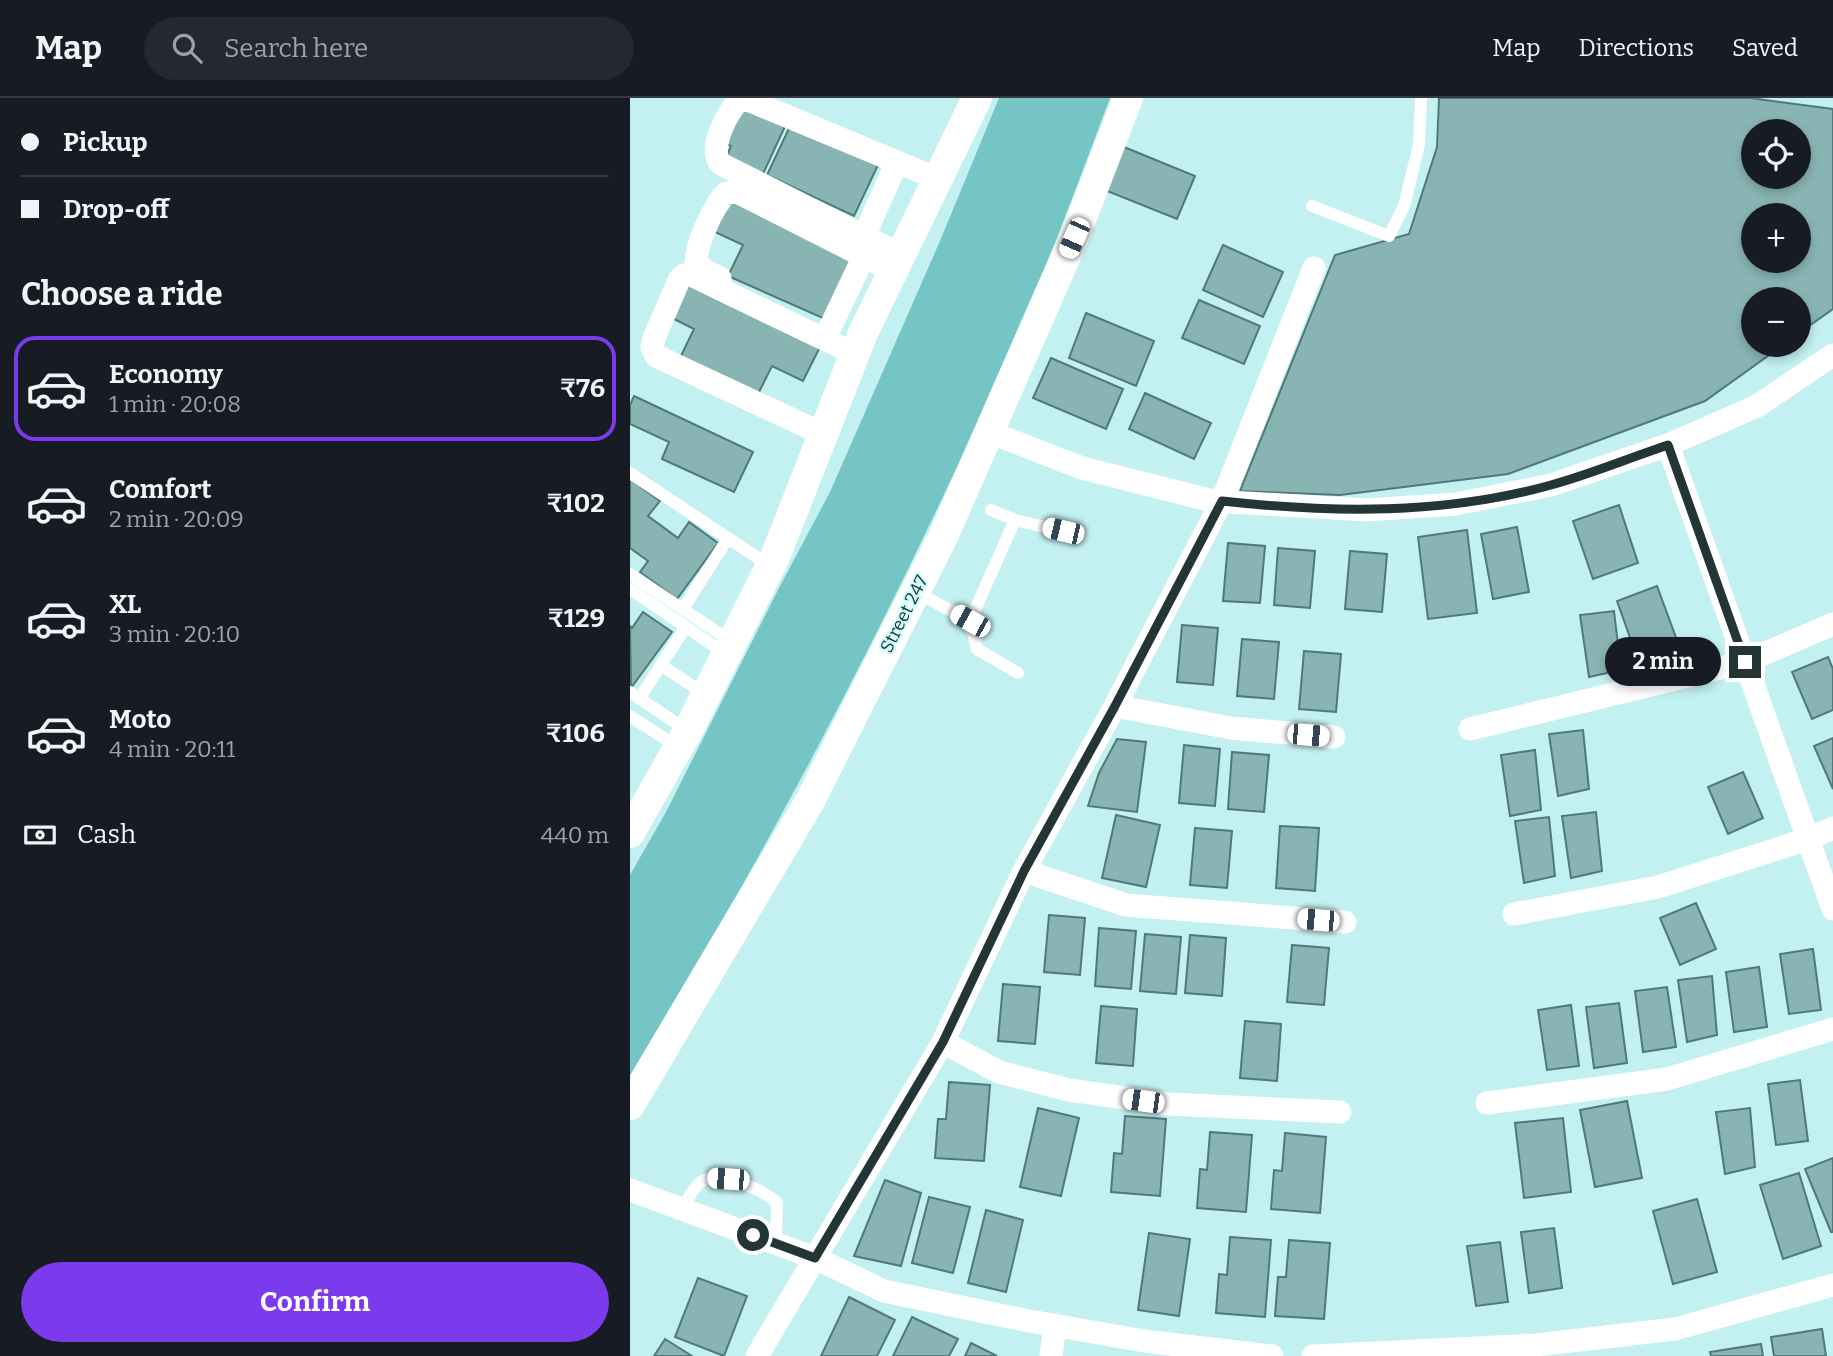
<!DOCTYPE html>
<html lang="en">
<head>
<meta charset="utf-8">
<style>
	body { margin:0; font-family:Bitter,serif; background:#242831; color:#f1f3f6; height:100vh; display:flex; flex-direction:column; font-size:26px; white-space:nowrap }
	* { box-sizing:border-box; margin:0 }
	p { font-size:23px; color:#9ea1a6 }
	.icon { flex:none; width:38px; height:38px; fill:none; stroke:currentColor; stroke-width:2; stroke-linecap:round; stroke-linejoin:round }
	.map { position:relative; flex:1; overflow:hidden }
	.drawer { display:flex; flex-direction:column; background:#171b24; width:630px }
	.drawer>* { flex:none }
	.banner { display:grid; align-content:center; height:154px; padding:0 21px; background:#171b24 }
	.fabs { position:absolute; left:1111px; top:21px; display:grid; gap:14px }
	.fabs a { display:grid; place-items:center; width:70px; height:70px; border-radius:50%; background:#171b24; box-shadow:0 4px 10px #0003; font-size:35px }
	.end { position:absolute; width:32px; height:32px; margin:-16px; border:9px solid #233535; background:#fff; box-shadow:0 0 0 4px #fff }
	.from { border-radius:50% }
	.bubble { position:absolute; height:49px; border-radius:24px; background:#171b24; box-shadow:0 4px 10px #0003; font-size:23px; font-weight:700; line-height:49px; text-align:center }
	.car { position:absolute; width:21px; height:42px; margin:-21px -10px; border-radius:9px; box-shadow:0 0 5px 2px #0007; background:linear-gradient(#fff 24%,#345 0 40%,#fff 0 76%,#345 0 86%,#fff 0) }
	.banner b { display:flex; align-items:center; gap:24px; height:66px; font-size:26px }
	.banner b+b { border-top:2px solid #363941 }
	.banner i { width:18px; height:18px; background:#f1f3f6 }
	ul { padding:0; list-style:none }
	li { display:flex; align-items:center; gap:21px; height:105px; margin:0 14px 10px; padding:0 7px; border:4px solid transparent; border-radius:21px }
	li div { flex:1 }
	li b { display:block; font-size:26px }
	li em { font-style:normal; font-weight:700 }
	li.active { border-color:#7c3aed }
	li>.icon { width:63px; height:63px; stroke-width:1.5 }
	h2 { padding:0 21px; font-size:32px; line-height:84px }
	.pay { display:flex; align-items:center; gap:18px; height:77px; padding:0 21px; font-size:26px }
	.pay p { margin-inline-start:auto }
	.cta { display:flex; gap:14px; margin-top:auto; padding:14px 21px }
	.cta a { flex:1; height:80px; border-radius:42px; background:#7c3aed; color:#fff; font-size:28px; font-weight:700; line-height:80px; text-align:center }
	header { display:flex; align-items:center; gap:42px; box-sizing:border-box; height:98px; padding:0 35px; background:#171b24; border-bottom:2px solid #363941 }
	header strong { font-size:33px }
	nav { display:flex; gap:38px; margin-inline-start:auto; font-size:24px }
	.search { width:490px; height:63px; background:#242831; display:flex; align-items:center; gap:18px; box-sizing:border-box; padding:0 24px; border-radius:38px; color:#9ea1a6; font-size:26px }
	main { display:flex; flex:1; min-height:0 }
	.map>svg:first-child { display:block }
	.green { fill:#76c5c5 }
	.building { fill:#88b4b3; stroke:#507979; stroke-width:2; fill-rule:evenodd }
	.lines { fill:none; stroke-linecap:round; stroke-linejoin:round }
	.service { stroke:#fff; stroke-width:12 }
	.minor { stroke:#fff; stroke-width:23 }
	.tertiary { stroke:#fff; stroke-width:30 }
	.route { stroke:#233535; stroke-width:9 }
	.labels { text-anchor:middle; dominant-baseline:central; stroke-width:5; stroke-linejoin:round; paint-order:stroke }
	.street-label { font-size:18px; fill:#233535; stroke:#d0fefd }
</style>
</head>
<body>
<header>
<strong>Map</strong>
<div class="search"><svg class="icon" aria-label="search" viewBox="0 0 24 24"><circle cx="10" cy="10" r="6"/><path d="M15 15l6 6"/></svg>Search here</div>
<nav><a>Map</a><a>Directions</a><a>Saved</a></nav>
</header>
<main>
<section class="drawer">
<div class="banner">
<b><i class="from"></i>Pickup</b>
<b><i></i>Drop-off</b>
</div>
<h2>Choose a ride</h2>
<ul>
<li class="active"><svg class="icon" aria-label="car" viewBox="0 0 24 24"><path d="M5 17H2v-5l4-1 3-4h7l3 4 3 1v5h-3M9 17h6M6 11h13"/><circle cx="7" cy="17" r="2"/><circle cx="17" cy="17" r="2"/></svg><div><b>Economy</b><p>1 min · 20:08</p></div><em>₹76</em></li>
<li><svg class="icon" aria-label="car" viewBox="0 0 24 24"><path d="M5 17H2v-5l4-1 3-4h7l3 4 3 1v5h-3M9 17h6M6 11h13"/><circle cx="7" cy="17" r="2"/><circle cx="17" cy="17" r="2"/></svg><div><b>Comfort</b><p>2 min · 20:09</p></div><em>₹102</em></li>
<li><svg class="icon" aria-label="car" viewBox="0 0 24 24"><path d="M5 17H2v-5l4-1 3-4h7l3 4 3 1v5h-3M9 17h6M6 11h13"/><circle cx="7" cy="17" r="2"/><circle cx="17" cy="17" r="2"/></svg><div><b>XL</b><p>3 min · 20:10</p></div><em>₹129</em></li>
<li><svg class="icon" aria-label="car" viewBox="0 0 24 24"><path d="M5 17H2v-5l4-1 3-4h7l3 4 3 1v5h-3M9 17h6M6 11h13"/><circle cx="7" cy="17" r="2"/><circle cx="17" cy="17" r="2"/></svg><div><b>Moto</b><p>4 min · 20:11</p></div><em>₹106</em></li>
</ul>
<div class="pay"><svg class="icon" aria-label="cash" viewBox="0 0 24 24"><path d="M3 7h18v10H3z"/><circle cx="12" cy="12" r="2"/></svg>Cash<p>440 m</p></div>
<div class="cta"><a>Confirm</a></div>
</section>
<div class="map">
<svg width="1203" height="1258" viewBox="0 0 1203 1258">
	<rect width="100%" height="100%" fill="#c3f0f0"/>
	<path class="green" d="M369,0H480C448,85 416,172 379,255C268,504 142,747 0,979V777L36,714L149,490L200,394L310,143Z"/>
	<path class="building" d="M809,0H1120L1203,11V211L1169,235V201H1124V247H1153L1075,303L878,376L710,397L610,393L705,157L779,136L807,49ZM1124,33H1169V79H1124ZM1124,117H1169V163H1124Z
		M111,3L157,24L133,76L96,60L101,48L92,44Z
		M162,24L249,65L224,118L137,77Z
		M494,49L565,78L547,121L477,93Z
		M102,98L227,159L195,221L98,178L113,147L85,134Z
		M593,147L653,174L633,219L573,192Z
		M53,182L190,249L173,283L142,268L125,302L48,264L64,231L36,217Z
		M569,202L630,228L614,266L552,240Z
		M456,215L524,243L506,288L439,260Z
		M421,260L493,291L476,331L403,300Z
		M515,295L581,325L564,361L499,331Z
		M4,298L123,354L104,394L32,361L39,344L0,326V307Z
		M0,381L30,403L18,418L48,440L59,424L88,445L47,501L10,474L18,463L0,450Z
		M989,407L1008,465L963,481L943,423Z
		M887,429L899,494L863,501L851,436Z
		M837,432L847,515L798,521L788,439Z
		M598,445L635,448L630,505L593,503Z
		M648,450L685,453L680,510L644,507Z
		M720,453L757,456L752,514L715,511Z
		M1027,488L1048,545L1007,559L987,503Z
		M984,513L991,572L959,579L950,517Z
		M13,514L42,534L1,590L0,528L2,530Z
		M552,527L588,530L583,587L547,584Z
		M612,541L649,544L644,601L607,598Z
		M674,553L711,556L706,614L669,611Z
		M1198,559L1203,571V612L1182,621L1162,574Z
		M953,632L959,691L928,698L919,636Z
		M1203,640V691L1184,648Z
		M487,641L516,644L507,714L458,708L469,675Z
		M554,647L590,651L585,708L549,705Z
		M905,652L911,712L880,718L871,657Z
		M602,654L639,657L634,714L598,711Z
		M1113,674L1133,720L1098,736L1078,689Z
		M966,714L972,773L941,780L932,718Z
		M486,717L530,727L516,789L472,780Z
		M919,719L925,778L894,785L885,723Z
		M650,728L689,730L685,793L646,790Z
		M565,730L602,733L597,790L560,787Z
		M1066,805L1086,851L1050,867L1030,820Z
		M419,817L455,820L450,877L414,874Z
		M469,830L506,833L501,891L465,888Z
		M515,836L551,839L546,896L510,893Z
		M560,837L596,840L592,898L555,895Z
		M662,847L699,850L694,907L657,904Z
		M1183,851L1191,912L1159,916L1150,856Z
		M1129,869L1137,929L1104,934L1096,874Z
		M1082,878L1087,937L1057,944L1048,882Z
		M373,886L410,889L405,946L368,943Z
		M1037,889L1046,949L1013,954L1005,893Z
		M989,905L997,965L964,970L956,909Z
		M941,907L949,968L917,972L908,912Z
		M471,908L507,911L503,968L466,965Z
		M615,923L651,926L647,983L610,980Z
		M1170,982L1178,1043L1146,1047L1138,986Z
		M319,984L360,987L354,1063L305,1060L308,1021H316Z
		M997,1003L1012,1080L965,1089L950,1012Z
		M408,1010L449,1020L431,1098L390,1089Z
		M1120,1010L1125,1069L1095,1076L1086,1014Z
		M495,1018L536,1021L530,1098L481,1094L484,1055L492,1056Z
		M933,1020L941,1094L894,1100L885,1025Z
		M580,1034L622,1037L616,1114L567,1110L570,1071L577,1072Z
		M655,1035L696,1039L690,1115L641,1111L644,1072L652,1073Z
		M1203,1060V1134H1201L1175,1071Z
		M1169,1075L1191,1148L1153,1161L1130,1087Z
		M255,1082L291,1095L271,1168L224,1158Z
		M299,1099L340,1109L323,1175L282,1165Z
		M1067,1101L1087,1174L1043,1186L1023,1113Z
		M356,1112L393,1122L376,1194L338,1185Z
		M924,1130L932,1190L899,1195L891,1134Z
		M519,1135L560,1141L549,1218L508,1212Z
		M600,1139L641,1142L635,1219L586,1215L589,1176L597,1177Z
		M659,1142L700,1145L694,1221L645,1218L648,1179H656Z
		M870,1144L878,1204L846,1208L837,1148Z
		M68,1180L117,1198L94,1258L45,1239Z
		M219,1199L265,1222L247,1258H191Z
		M282,1219L328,1241L319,1258H263Z
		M1192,1231L1196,1258H1144L1141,1239Z
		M35,1241L62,1258H24Z
		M341,1245L367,1258H335Z
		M1131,1246L1133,1258H1081L1080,1254Z"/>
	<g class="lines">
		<path class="service" d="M682,108L759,138L774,108L789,47L791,0
			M0,375L140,468
			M385,422L433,433
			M0,476L102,544
			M0,491L96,556
			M286,494L340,523L347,551L388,575
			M53,511L98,440
			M340,523L385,422L361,412
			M31,567L76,597
			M0,594L58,633
			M9,601L55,530
			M0,618L48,649
			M52,1111C57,1103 63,1089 71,1084C88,1072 134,1091 147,1105L146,1145"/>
		<path class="minor" d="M112,0C98,10 77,52 91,66L271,157
			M113,0L308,81
			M234,138L267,64
			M90,180L76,173L66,165C66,146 83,109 96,95L107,94L263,173
			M198,234L234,158
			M359,334L452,370L583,403L736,412L826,406L921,387L1038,347L1127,308L1203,257
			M193,336L26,258L22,249L24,240L49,182L54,177H61L225,256
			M1038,347L1203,811
			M485,608L601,630L704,639
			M840,631L1115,564L1203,526
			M394,773L496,807L715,824
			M884,816L1028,789L1178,741L1203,730
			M313,944L369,974L439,992L538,1006L710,1014
			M857,1005L1037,981L1203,931
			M0,1092L185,1160L254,1193L394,1222L514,1243L642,1258
			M127,1258L313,944L394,773L485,608L592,403L684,170
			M421,1258L425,1227
			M683,1258L906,1247L1045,1231L1203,1187"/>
		<path class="tertiary" d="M0,735L61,627L145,459L233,235L347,0
			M0,1007L180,703L313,439L444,140L498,0"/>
	</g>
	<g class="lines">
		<path class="route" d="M123,1137L185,1160L313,944L394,773L485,608L592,403C701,415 814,417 921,387C961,376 999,360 1038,347L1115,564"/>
	</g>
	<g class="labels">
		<g class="street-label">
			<text transform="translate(274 516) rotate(-63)">Street 247</text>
		</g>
	</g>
</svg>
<div class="fabs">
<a><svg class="icon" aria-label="locate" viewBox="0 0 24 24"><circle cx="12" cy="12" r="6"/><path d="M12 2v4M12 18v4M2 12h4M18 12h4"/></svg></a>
<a>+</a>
<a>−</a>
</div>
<i class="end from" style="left:123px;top:1137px"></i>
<i class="end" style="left:1115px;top:564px"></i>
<div class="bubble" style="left:975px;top:539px;width:116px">2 min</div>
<i class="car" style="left:444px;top:140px;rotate:204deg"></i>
<i class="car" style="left:433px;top:433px;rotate:283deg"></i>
<i class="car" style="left:340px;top:523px;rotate:299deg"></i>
<i class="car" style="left:678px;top:637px;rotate:95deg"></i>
<i class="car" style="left:688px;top:822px;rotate:275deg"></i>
<i class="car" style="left:513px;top:1003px;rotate:278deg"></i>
<i class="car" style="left:98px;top:1081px;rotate:274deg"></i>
</div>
</main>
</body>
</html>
